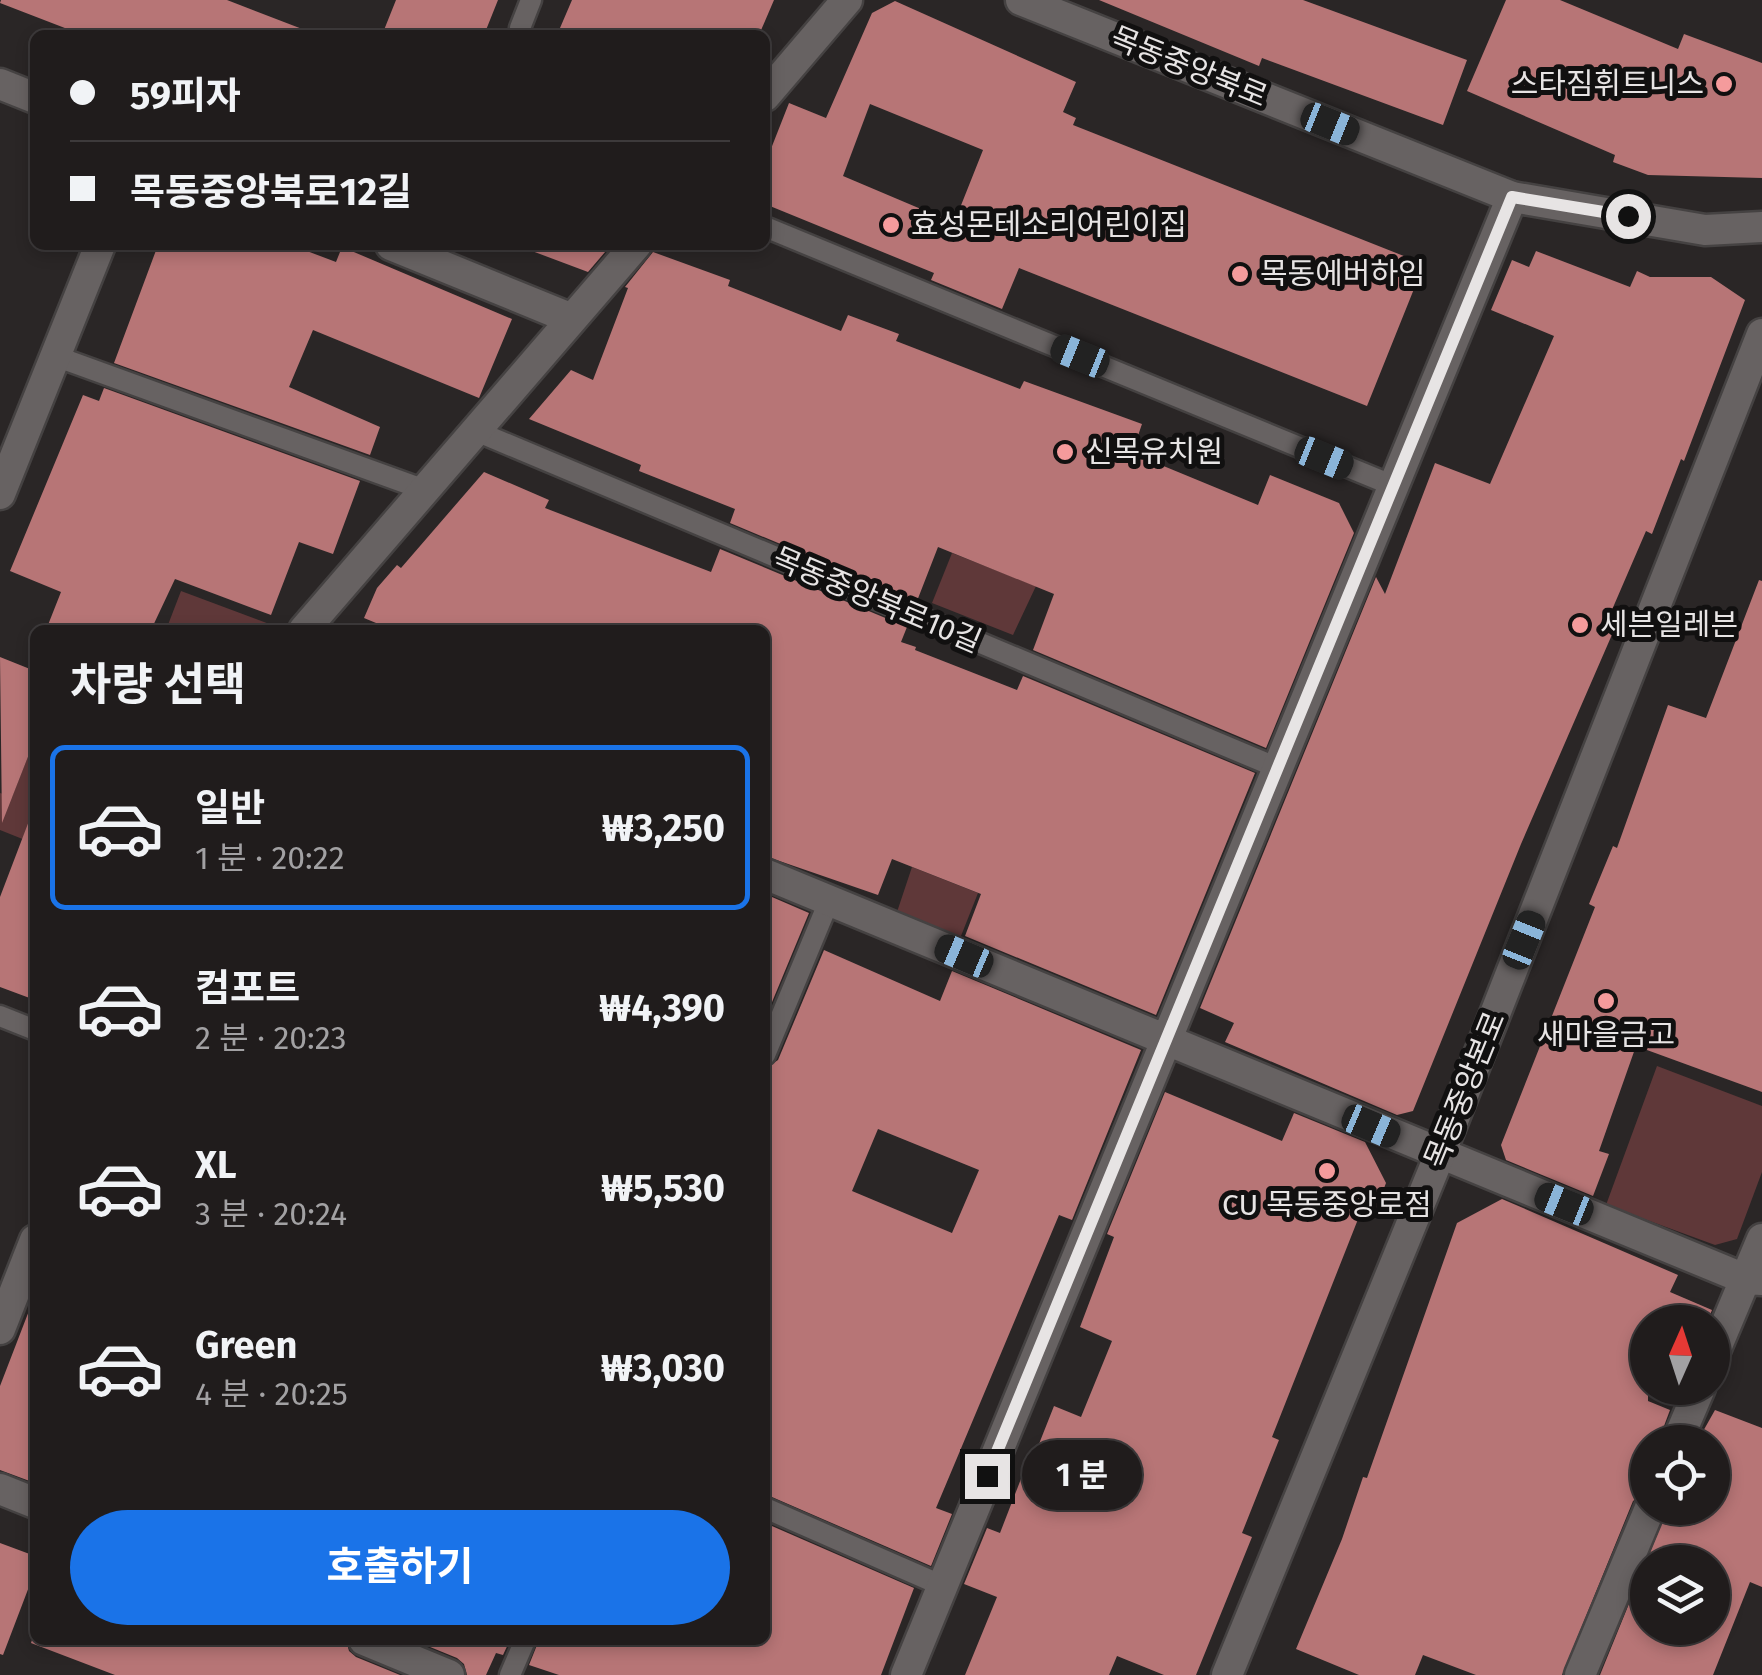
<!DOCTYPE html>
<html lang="ko">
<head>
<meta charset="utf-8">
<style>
	body { margin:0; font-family:"Fira Sans","Noto Sans KR",sans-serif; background:#2d2929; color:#f1f3f6; height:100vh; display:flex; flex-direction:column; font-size:38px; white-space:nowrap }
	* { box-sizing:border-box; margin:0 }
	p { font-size:32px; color:#a2a1a3 }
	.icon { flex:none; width:55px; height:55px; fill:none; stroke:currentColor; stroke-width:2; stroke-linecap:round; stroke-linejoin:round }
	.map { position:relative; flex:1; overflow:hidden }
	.side { position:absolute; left:30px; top:625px; width:740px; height:1020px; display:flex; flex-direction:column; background:#201c1c; border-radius:15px; box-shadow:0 5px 15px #0003,0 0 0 2px #3d3a3b }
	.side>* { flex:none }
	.hud { position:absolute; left:30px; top:30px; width:740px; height:220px; border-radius:15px; box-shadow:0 5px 15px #0003,0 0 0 2px #3d3a3b; display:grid; align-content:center; height:220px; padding:0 40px; background:#201c1c }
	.needle { width:65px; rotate:3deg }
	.fabs { position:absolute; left:1630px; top:1305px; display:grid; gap:20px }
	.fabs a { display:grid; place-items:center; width:100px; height:100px; border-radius:50%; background:#201c1c; box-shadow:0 5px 15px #0003,0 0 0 2px #3d3a3b; font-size:50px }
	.end { position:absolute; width:45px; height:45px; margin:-22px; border:12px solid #e7e4e4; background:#111; box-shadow:0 0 0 5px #111 }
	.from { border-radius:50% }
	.bubble { position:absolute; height:70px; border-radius:35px; background:#201c1c; box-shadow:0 5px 15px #0003,0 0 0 2px #3d3a3b; font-size:32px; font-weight:700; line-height:70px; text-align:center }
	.car { position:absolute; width:30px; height:60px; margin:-30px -15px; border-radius:12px; box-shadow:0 0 8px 2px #0007; background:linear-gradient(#222 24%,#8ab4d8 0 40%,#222 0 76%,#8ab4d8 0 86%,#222 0) }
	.hud b { display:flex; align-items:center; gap:35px; height:95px; font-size:38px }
	.hud b+b { border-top:2px solid #3d3a3b }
	.hud i { width:25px; height:25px; background:#f1f3f6 }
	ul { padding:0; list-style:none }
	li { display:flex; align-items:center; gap:30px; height:165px; margin:0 20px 15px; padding:0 20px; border:5px solid transparent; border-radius:15px }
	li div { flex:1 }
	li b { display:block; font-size:38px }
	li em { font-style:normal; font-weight:700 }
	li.active { border-color:#1a73e8 }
	li>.icon { width:90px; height:90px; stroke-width:1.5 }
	h2 { padding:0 40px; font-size:45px; line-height:120px }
	.cta { display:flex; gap:20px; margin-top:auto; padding:20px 40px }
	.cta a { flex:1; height:115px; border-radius:60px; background:#1a73e8; color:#fff; font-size:40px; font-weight:700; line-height:115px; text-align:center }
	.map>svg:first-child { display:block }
	.green { fill:#5f3839 }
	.building { fill:#b77576; fill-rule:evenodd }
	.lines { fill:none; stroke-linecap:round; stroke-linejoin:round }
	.lane-casing { stroke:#454242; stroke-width:25 }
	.street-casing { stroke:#454242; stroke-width:35 }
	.secondary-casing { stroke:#454242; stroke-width:35 }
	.lane { stroke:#676262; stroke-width:20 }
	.street { stroke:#676262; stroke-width:30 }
	.secondary { stroke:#676262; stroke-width:30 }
	.route { stroke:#e7e4e4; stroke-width:12 }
	.poi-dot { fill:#f59b9c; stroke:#111010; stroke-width:4 }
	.labels { text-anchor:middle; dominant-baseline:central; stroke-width:10; stroke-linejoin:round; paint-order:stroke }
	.street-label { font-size:30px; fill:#e7e4e4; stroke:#111010 }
	.poi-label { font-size:30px; fill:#e7e4e4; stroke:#111010; text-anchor:start }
</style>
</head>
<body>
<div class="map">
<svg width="1762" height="1675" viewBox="0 0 1762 1675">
	<rect width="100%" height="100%" fill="#2a2626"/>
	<path class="green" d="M952,553L1036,586L1013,635L932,603Z
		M181,591L272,625L265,630H166Z
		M35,739V844L0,830V793L12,797Z
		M912,867L978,893L959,941L897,912Z
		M1657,1066L1762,1106V1172L1737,1239L1715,1245L1606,1205Z"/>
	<path class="building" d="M1,0H227L310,32V35H83L0,3Z
		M396,0H498L484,35H382Z
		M572,0H774L759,35H557Z
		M1099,0H1303L1467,60L1443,125L1262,58L1259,66Z
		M1506,0H1560L1678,49L1684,34L1762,63V178L1648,175L1613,162L1615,155L1467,91Z
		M895,1L1076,82L1063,112L1076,118L1073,125L1424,264L1367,406L1019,268L1002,309L931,280L934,273L765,204V164L789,103L826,118L872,13ZM870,104L983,150L954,223L843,176Z
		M158,245H291L336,262L342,247L512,319L479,398L313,330L289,387L380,427L370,455L114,363Z
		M525,245H611L588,272L524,248Z
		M1536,251L1630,287L1637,271L1650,277H1711L1745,300L1684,461L1681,459L1652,534L1646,531L1605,626L1614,630L1521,844L1413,1111L1397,1115L1225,1042L1234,1023L1200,1008L1376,577L1385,594L1435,463L1490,484L1554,336L1491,310L1512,260L1529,267Z
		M653,252L730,280L728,286L841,331L848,315L899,334L896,341L1020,389L1024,381L1142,424L1132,453L1258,505L1270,475L1339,503L1354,533L1266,748L1033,650L1054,594L938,547L917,601L730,523L735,509L639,471L641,465L529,419L571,370L593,380L628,288L625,287Z
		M104,388L360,481L333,554L299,542L271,615L175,579L151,630H46L61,592L10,571L83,395L99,401Z
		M484,472L549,500L545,508L711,572L720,549L907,627L901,642L916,647L915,650L1017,690L1023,676L1255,773L1156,1015L965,936L981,894L892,859L878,895L765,856V630H393L364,618L377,588L397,565L401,568Z
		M1759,580L1762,581V1092L1636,1046L1599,1151L1609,1154L1593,1196L1506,1160L1501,1145L1595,907L1589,904L1613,846L1617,848L1668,705L1706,718Z
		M0,657L35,671V739L2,823Z
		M32,813L35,814V1000L0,987V897Z
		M765,894L809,913L765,1019Z
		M824,950L940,1001L952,971L1141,1050L1072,1220L1059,1215L936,1508L952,1514L931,1566L765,1494V1069L778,1060ZM878,1129L979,1170L952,1233L852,1191Z
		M1165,1092L1282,1141L1294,1113L1365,1142L1386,1183L1376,1209L1364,1204L1272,1437L1279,1440L1242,1533L1252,1537L1196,1675H1164L1117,1656L1109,1675H965L997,1597L964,1584L987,1528L1000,1533L1031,1453L1035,1454L1054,1406L1081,1417L1112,1341L1080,1327L1114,1237L1107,1234Z
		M1502,1199L1678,1275L1670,1292L1712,1310L1707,1322H1648V1401L1670,1410L1658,1442H1648V1490L1633,1501L1562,1675H1476L1423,1655L1415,1675H1359L1296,1649L1342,1539L1363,1477L1367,1478L1457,1223Z
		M32,1303L35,1304V1483L0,1470V1386Z
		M1715,1410L1762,1428V1587L1750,1582L1713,1675H1600L1668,1508H1712V1442H1697ZM1648,1562H1712V1628H1648Z
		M765,1523L914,1588L881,1675H559L529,1665L539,1640H765Z
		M0,1543L35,1556V1571L3,1655L0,1654Z
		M32,1640H346L349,1651L356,1657L400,1675H115L31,1643Z
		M413,1640H510L503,1655L496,1653L486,1675H467L464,1664L457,1658Z"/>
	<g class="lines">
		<defs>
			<path id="lane" d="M520,28L531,0
				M765,227L1394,486
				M55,356L425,490
				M476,431L1278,768
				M0,1016L35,1030
				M765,1055L829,901
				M765,1508L943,1586
				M510,1675L525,1640"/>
			<path id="street" d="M0,84L35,98
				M765,96L847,0
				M391,245L572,319
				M0,494L100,245
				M304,630L636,245
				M765,874L1745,1279L1762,1280
				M0,1329L35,1240
				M1712,1358L1762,1239
				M1677,1442L1700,1388
				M0,1489L35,1503
				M364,1640L449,1675
				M906,1675L1512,197
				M1580,1675L1650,1508"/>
			<path id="secondary" d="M1021,0L1512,197L1705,230L1762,227
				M1227,1675L1440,1154L1762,334"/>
		</defs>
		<use href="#lane" class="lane-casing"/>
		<use href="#street" class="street-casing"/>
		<use href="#secondary" class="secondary-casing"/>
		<use href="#lane" class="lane"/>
		<use href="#street" class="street"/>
		<use href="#secondary" class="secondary"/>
	</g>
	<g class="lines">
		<path class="route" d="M987,1476L1512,197L1628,216"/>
	</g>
	<g class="poi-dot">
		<circle cx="1724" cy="84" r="10"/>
		<circle cx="891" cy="225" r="10"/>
		<circle cx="1240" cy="274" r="10"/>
		<circle cx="1065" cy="452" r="10"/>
		<circle cx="1580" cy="625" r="10"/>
		<circle cx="1606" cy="1001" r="10"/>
		<circle cx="1327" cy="1171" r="10"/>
	</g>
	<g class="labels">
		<g class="street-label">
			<text transform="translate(1189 67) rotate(22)">목동중앙북로</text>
			<text transform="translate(877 600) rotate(23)">목동중앙북로10길</text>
			<text transform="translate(1465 1090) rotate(-68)">목동중앙본로</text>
		</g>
		<g class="poi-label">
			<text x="1704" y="84" text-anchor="end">스타짐휘트니스</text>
			<text x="911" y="225">효성몬테소리어린이집</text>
			<text x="1260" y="274">목동에버하임</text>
			<text x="1085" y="452">신목유치원</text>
			<text x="1600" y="625">세븐일레븐</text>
			<text x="1606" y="1035" text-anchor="middle">새마을금고</text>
			<text x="1327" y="1205" text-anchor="middle">CU 목동중앙로점</text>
		</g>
	</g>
</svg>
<div class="fabs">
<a><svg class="needle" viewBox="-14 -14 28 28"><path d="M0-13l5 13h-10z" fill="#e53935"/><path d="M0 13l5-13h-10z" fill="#a2a1a3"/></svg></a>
<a><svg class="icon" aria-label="locate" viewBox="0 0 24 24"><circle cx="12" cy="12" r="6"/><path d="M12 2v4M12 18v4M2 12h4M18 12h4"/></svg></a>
<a><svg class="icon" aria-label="layers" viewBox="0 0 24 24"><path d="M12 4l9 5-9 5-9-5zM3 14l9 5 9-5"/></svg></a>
</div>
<i class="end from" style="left:1628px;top:216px"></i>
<i class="end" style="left:987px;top:1476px"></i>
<div class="bubble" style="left:1022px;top:1440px;width:120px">1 분</div>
<i class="car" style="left:1330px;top:124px;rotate:112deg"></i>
<i class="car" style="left:1080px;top:356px;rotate:292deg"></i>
<i class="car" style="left:1324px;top:458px;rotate:112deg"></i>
<i class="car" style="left:1524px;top:940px;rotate:22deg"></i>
<i class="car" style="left:964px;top:956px;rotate:293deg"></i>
<i class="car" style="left:1371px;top:1126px;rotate:113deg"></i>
<i class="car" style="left:1564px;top:1204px;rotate:292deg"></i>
<div class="hud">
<b><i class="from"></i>59피자</b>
<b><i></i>목동중앙북로12길</b>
</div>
<section class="side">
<h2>차량 선택</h2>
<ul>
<li class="active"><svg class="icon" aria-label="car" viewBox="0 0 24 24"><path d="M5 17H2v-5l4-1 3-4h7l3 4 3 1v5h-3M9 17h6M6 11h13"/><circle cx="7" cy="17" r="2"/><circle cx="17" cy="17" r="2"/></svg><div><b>일반</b><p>1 분 · 20:22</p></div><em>₩3,250</em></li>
<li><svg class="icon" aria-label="car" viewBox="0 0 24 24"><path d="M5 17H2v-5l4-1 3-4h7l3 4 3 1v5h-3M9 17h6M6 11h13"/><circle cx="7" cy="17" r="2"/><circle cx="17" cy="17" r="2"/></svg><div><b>컴포트</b><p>2 분 · 20:23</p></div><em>₩4,390</em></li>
<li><svg class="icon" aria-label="car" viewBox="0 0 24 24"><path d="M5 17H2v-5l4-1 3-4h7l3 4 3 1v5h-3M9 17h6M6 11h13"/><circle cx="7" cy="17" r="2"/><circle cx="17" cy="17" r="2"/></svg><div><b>XL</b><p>3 분 · 20:24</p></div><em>₩5,530</em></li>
<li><svg class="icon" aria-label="car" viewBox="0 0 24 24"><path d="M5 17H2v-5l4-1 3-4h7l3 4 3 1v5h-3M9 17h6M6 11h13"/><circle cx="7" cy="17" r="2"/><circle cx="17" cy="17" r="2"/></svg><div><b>Green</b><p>4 분 · 20:25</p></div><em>₩3,030</em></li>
</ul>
<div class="cta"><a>호출하기</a></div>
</section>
</div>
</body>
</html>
